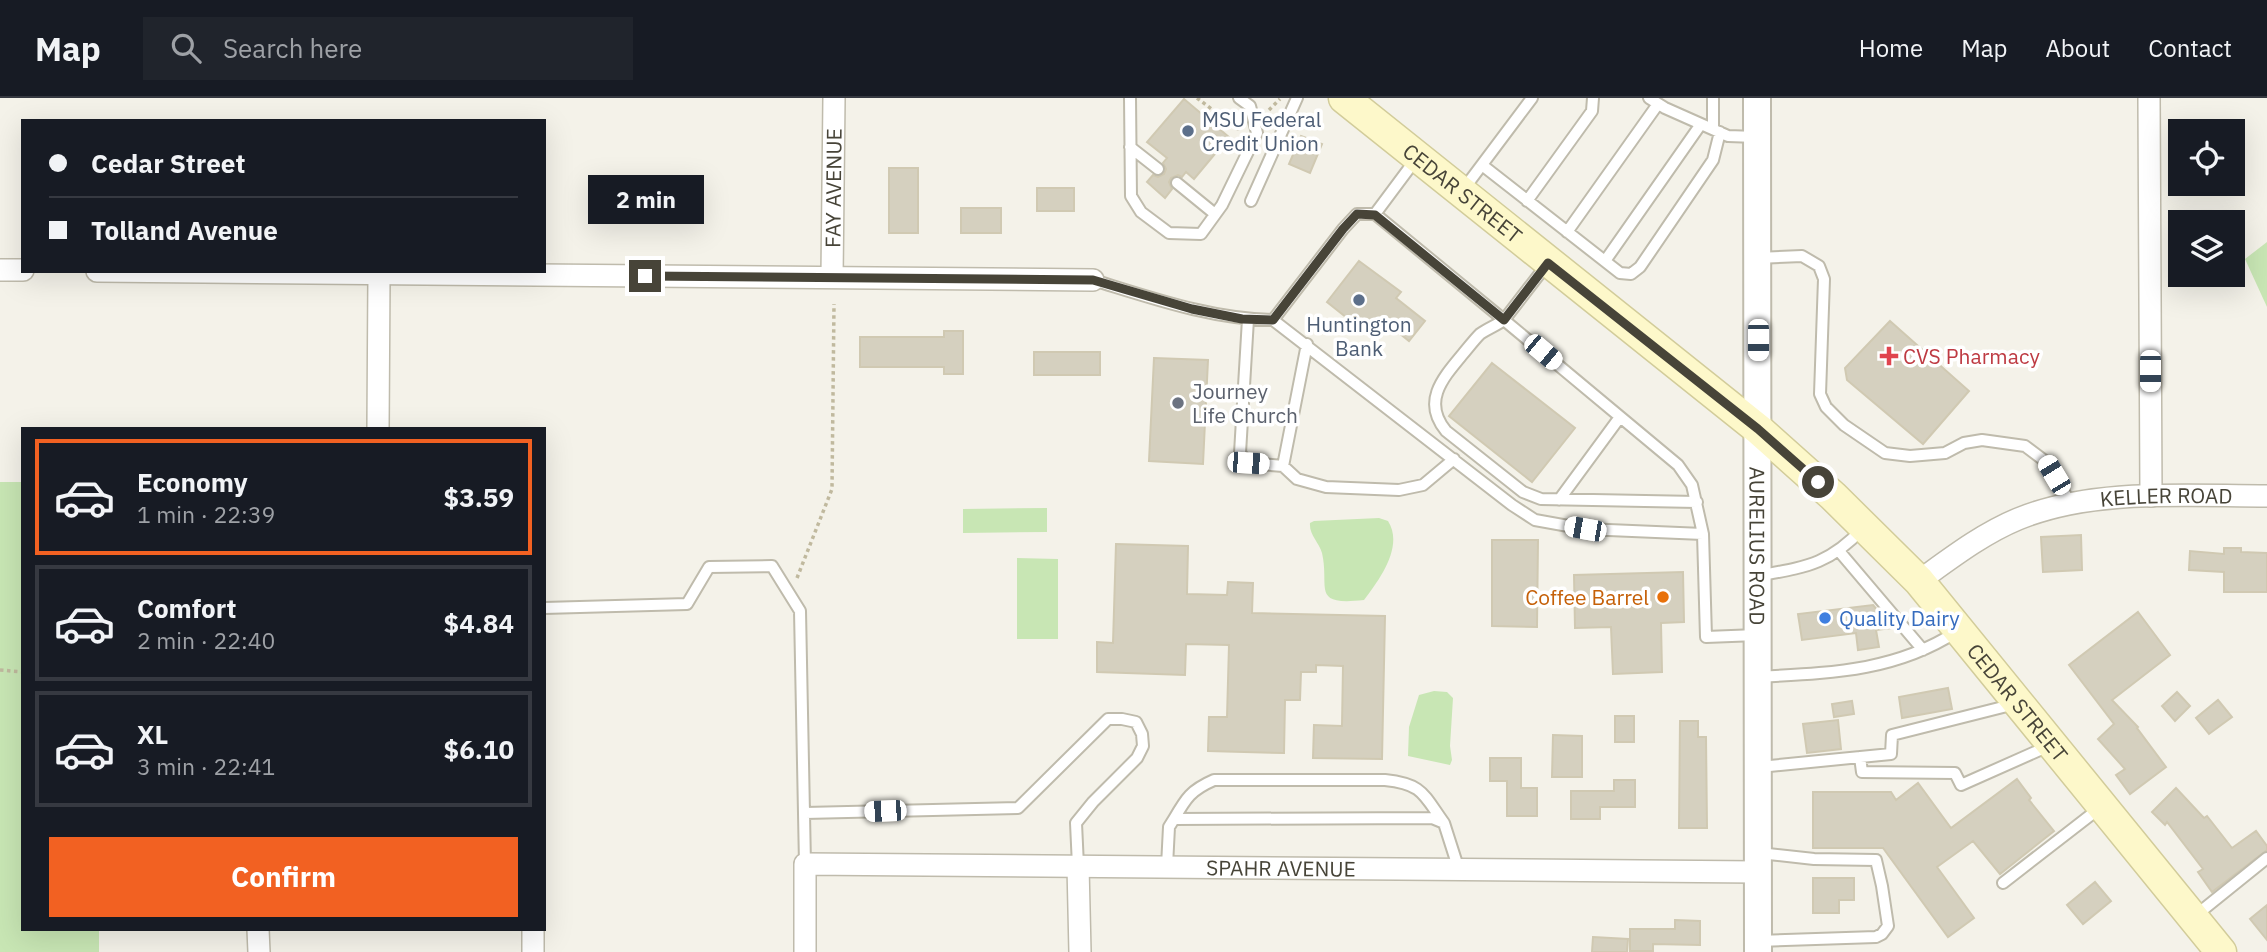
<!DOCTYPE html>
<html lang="en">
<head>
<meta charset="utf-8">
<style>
	body { margin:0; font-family:"IBM Plex Sans",sans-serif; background:#20242c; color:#f1f3f6; height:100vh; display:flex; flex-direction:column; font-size:26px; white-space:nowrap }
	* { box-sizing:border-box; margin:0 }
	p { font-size:23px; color:#9ea1a6 }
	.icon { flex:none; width:38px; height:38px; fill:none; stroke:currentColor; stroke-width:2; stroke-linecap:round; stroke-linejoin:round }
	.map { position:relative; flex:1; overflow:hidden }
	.sheet { position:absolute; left:21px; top:329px; width:525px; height:504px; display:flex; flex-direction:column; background:#171b24; border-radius:0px; box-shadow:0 7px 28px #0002 }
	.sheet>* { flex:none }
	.top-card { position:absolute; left:21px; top:21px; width:525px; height:154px; border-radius:0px; box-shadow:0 7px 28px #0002; display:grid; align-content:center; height:154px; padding:0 28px; background:#171b24 }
	.tools { position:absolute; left:2168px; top:21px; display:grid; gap:14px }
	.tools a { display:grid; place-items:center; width:77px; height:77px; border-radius:0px; background:#171b24; box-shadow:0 7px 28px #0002; font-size:35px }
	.end { position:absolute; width:32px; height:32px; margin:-16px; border:9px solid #474438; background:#fff; box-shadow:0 0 0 4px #fff }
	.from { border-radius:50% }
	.bubble { position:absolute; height:49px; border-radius:0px; background:#171b24; box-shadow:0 7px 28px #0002; font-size:23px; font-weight:700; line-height:49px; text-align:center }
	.car { position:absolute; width:21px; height:42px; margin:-21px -10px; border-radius:9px; box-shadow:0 0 5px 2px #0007; background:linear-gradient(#fff 24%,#345 0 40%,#fff 0 76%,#345 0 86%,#fff 0) }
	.top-card b { display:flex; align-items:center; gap:24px; height:66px; font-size:26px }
	.top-card b+b { border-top:2px solid #363941 }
	.top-card i { width:18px; height:18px; background:#f1f3f6 }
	ul { padding:12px 0 0; list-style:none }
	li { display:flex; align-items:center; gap:21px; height:116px; margin:0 14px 10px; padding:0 14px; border:4px solid #363941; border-radius:0px }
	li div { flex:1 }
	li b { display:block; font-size:26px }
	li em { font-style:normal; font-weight:700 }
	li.current { border-color:#f26122 }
	li>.icon { width:63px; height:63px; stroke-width:1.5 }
	.primary-button { display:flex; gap:14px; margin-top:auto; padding:14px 28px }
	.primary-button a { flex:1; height:80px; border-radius:0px; background:#f26122; color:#fff; font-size:28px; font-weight:700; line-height:80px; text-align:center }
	header { display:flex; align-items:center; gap:42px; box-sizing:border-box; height:98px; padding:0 35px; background:#171b24; border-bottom:2px solid #363941 }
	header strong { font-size:33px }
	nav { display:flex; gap:38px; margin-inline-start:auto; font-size:24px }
	.search { width:490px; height:63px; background:#20242c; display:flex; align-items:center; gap:18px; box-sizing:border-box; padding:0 24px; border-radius:0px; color:#9ea1a6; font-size:26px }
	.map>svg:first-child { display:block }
	.green { fill:#c8e6b4 }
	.building { fill:#d5d0bf; stroke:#d0c9b2; stroke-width:2 }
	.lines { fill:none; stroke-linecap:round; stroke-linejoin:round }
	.service-casing { stroke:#bfbbac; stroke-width:14 }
	.minor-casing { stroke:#bfbbac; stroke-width:24 }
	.tertiary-casing { stroke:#bfbbac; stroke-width:30 }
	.secondary-casing { stroke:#d2cc9a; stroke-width:33 }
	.path { stroke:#c0b99e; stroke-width:3.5; stroke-dasharray:3.5 3.5; stroke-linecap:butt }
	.service { stroke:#fff; stroke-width:10 }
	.minor { stroke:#fff; stroke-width:21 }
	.tertiary { stroke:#fff; stroke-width:26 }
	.secondary { stroke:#fdf8ca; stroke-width:30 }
	.route { stroke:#474438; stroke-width:9 }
	.service-dot { fill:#5c6f8a; stroke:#fff; stroke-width:2.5 }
	.health-dot { fill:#e0444e; stroke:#fff; stroke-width:2.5 }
	.worship-dot { fill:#6b7280; stroke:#fff; stroke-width:2.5 }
	.food-dot { fill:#e8710a; stroke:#fff; stroke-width:2.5 }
	.shop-dot { fill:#3f7fe0; stroke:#fff; stroke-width:2.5 }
	.labels { text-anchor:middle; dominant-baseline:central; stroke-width:7; stroke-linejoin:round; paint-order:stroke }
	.service-label { font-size:21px; fill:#4e5e75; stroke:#fff; text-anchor:start }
	.street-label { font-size:21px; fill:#474438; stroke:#fff }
	.health-label { font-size:21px; fill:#be3a42; stroke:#fff; text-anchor:start }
	.worship-label { font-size:21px; fill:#5b616d; stroke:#fff; text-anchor:start }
	.food-label { font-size:21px; fill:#c56008; stroke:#fff; text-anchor:end }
	.shop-label { font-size:21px; fill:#366cbe; stroke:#fff; text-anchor:start }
</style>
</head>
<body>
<header>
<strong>Map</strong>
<div class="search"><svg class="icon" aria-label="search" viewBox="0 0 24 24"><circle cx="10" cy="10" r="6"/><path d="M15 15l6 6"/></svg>Search here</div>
<nav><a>Home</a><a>Map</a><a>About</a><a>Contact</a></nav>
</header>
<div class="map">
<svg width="2267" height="854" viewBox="0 0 2267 854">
	<rect width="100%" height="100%" fill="#f4f2e9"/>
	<path class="green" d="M2267,144V209L2245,161Z
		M0,384H23V831H99V854H0Z
		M1047,410V434L963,435V411Z
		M1379,420L1388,423C1404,448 1380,481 1364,502C1310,508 1330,490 1322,455C1319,444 1309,437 1310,425L1314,423Z
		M1017,460L1058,461V541H1017Z
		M1434,593L1447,594L1453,600L1450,648L1452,662L1450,667L1408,658L1409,629L1419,597Z"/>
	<path class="building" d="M1184,1L1229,39L1194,81L1186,74L1182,79L1178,77L1171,80L1169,84L1172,91L1165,100L1147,84L1153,77L1158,79L1164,76L1166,71L1163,65L1167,60L1147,44Z
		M1301,38L1322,46L1310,75L1289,66Z
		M889,70H918V135H889Z
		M1037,90H1074V113H1037Z
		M961,110H1001V135H961Z
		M1359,163L1401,194L1396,200L1425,223L1409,243L1379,219L1366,235L1327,204Z
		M1890,223L1969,293L1923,346L1847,282L1845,270Z
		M944,233H963V276H944V269H860V239H944Z
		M1034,254H1100V277H1034Z
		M1154,260L1208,262L1203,366L1149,363Z
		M1492,265L1575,330L1532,384L1449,318Z
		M2081,437L2082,472L2043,474L2041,439Z
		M1492,442H1538L1537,529L1492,528Z
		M1116,446L1188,448L1187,496L1227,497L1228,484L1253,485L1252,515L1385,518L1382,661L1313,660L1314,627L1342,628L1343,568L1316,567V574H1301L1300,602H1285L1284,655L1208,653L1209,619H1227L1229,547L1186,546L1185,577L1097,574V544L1113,545Z
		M2224,450H2241V454L2267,455V494H2224V474L2189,472L2190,453L2224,456Z
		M1683,474L1684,524L1661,525L1662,574L1613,576L1611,529L1575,530L1574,477Z
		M1873,507L1892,530L1876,532L1879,549L1858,552L1856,535L1802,542L1798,516Z
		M2138,514L2170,557L2112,602L2138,629L2137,630L2166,669L2130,696L2116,677L2125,671L2098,641L2114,626L2069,567Z
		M1948,590L1952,611L1902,620L1899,599Z
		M2177,594L2190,608L2175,623L2162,608Z
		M2218,602L2232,619L2209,636L2196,620Z
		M1852,603L1854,616L1834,619L1832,606Z
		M1615,618H1634V644H1615Z
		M1838,622L1841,651L1807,655L1803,626Z
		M1680,623H1698V639H1706L1707,730H1679Z
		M1553,637L1582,638V679H1552Z
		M1490,660H1521V690H1537V718H1507V683H1490Z
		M2017,681L2031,700L2029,702L2054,733L2000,776L1973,743L1937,769L1974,820L1948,839L1883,750H1813V694H1891L1896,702L1918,685L1951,730Z
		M1614,682H1635V709H1600V721H1571V693H1614Z
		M2176,690L2204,720L2207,718L2232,750L2256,733L2267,748V752L2212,794L2198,774L2203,771L2167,724L2165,727L2152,714Z
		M1813,780H1854V802H1839V815H1813Z
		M2095,784L2111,803L2083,826L2067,807Z
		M2267,807V842L2250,821Z
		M1675,822L1700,823V847L1653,846V853H1630V831H1675Z
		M1593,839L1628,841L1627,854H1592Z"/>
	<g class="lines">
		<defs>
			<path id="service" d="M1130,0L1131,98L1141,114L1169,135L1201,136L1222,107L1257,35L1250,8L1239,0
				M1649,0L1665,10L1728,38L1756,39
				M1713,0V31
				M1130,49L1158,71
				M1482,67L1620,175L1631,176L1640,169L1713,62L1720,34
				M1177,85L1215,116
				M1463,92L1532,0
				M1251,103L1297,0
				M1527,103L1592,13L1593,0
				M1375,116L1504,222C1497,227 1487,231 1480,236C1474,242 1468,250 1462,257C1442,281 1422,304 1446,333L1523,394L1541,401L1697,404
				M1567,134L1658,6
				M1757,160L1802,158L1819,168L1824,181L1820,296L1826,309L1844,327L1885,355L1910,358L1945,355L1964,345L1982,342L2025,348L2045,363L2070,404
				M1605,163L1701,26
				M1548,165L1504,222L1678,367L1692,387L1703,436
				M1093,182C1152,200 1211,221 1273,222L1343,131L1357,116H1375L1416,61
				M1248,221L1240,355L1248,365L1283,368L1307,246
				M1273,222L1512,407L1535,422L1585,431L1703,436L1706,539L1757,537
				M1283,368L1297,381L1326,389L1399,392L1423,387L1454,361
				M1559,402L1620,319
				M1839,453L1923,552
				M1757,478C1805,469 1829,467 1863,430
				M544,510L687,506L709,469L772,468L800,513L805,766
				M1757,579C1828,575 1894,574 1956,534
				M1860,659L1862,674L1955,675L1961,687L2051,647
				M1759,669L1891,656L1892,637L2015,606
				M805,715L1018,710L1108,621H1122L1136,624L1142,636L1143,648L1137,660L1093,704L1076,725L1078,768
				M1174,721C1186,700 1191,692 1214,682H1385C1423,686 1423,696 1444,725
				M1167,768L1169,729L1174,721L1432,720L1444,725L1459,772
				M2003,785L2101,709
				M2195,818L2267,760
				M1758,843L1876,839L1882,836L1888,828L1882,788L1876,762L1814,761L1759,755"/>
			<g id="minor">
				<path d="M2149,0L2151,398"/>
				<path d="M0,172H23"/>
				<path d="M97,173L1093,182"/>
				<path id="s1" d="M832,179L834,0"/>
				<path d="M378,331L379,176"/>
				<path id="s2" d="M1919,483C1951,460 1982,436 2018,421C2093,390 2187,398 2267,398"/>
				<path d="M1078,768L1080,854"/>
				<path d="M258,831L259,854"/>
				<path d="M533,831V854"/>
				<path id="s3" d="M805,854V766L1757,774"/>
			</g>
			<g id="tertiary">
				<path id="s4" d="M1757,0L1758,854"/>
			</g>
			<g id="secondary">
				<path id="s5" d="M1344,0L1758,331L1833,398L1919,483L2221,854"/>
			</g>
		</defs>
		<use href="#service" class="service-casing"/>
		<use href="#minor" class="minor-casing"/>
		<use href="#tertiary" class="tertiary-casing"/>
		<use href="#secondary" class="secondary-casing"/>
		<path class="path" d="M1197,0L1238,31L1243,28
			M1269,12L1280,1
			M797,480L832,391L834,206
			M0,572L23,574"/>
		<use href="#service" class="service"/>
		<use href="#minor" class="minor"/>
		<use href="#tertiary" class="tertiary"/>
		<use href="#secondary" class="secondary"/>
	</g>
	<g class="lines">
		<path class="route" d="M645,178L1093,182L1192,211L1242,221L1273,222L1343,131L1357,116L1375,117L1504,222L1548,165L1758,331L1818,384"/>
	</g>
	<g class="service-dot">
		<circle cx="1188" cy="33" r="7"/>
		<circle cx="1359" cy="202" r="7"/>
	</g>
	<path class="health-dot" d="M1885.5 247.5h7v7h7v7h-7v7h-7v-7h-7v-7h7z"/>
	<circle class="worship-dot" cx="1178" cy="305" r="7"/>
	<circle class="food-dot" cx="1663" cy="499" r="7"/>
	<circle class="shop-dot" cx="1825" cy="520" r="7"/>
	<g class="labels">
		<g class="service-label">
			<text x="1202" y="21">MSU Federal<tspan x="1202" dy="24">Credit Union</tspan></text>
			<text x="1359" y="226" text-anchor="middle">Huntington<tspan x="1359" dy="24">Bank</tspan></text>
		</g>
		<g class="street-label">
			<text stroke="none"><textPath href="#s1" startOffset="89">FAY AVENUE</textPath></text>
			<text stroke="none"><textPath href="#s5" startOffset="152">CEDAR STREET</textPath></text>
			<text stroke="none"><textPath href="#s2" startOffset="268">KELLER ROAD</textPath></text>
			<text stroke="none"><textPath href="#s4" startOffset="448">AURELIUS ROAD</textPath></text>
			<text stroke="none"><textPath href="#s5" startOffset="908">CEDAR STREET</textPath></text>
			<text stroke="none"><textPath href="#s3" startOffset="564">SPAHR AVENUE</textPath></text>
		</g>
		<g class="health-label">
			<text x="1903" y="258">CVS Pharmacy</text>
		</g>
		<g class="worship-label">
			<text x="1192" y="293">Journey<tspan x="1192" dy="24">Life Church</tspan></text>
		</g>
		<g class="food-label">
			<text x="1649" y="499">Coffee Barrel</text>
		</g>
		<g class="shop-label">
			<text x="1839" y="520">Quality Dairy</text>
		</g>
	</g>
</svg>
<div class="tools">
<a><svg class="icon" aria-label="locate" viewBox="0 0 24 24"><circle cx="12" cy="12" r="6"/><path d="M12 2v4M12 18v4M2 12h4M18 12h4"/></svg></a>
<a><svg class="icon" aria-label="layers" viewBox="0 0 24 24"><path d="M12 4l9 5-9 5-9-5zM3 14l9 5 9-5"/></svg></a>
</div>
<i class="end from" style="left:1818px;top:384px"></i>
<i class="end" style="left:645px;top:178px"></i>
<div class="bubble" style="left:588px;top:77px;width:116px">2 min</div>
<i class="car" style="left:1758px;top:242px;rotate:180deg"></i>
<i class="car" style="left:1543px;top:254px;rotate:130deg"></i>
<i class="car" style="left:2150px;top:273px;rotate:180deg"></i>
<i class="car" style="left:1248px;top:365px;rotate:94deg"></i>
<i class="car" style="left:2054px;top:377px;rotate:329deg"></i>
<i class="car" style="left:1585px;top:431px;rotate:280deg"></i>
<i class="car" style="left:885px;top:713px;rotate:268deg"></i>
<div class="top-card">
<b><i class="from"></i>Cedar Street</b>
<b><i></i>Tolland Avenue</b>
</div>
<section class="sheet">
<ul>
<li class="current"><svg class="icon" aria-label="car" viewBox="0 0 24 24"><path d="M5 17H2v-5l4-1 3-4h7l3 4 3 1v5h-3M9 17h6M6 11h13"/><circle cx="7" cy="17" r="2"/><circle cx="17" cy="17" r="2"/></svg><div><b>Economy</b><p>1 min · 22:39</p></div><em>$3.59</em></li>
<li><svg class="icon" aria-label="car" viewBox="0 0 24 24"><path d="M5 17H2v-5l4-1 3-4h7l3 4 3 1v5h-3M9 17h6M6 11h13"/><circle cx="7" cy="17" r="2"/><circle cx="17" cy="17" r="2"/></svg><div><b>Comfort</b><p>2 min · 22:40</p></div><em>$4.84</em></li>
<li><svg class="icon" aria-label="car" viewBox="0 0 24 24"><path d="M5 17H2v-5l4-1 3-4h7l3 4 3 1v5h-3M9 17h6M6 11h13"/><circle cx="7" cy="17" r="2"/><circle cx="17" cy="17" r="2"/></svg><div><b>XL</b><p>3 min · 22:41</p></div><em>$6.10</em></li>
</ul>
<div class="primary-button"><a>Confirm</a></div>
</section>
</div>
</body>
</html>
